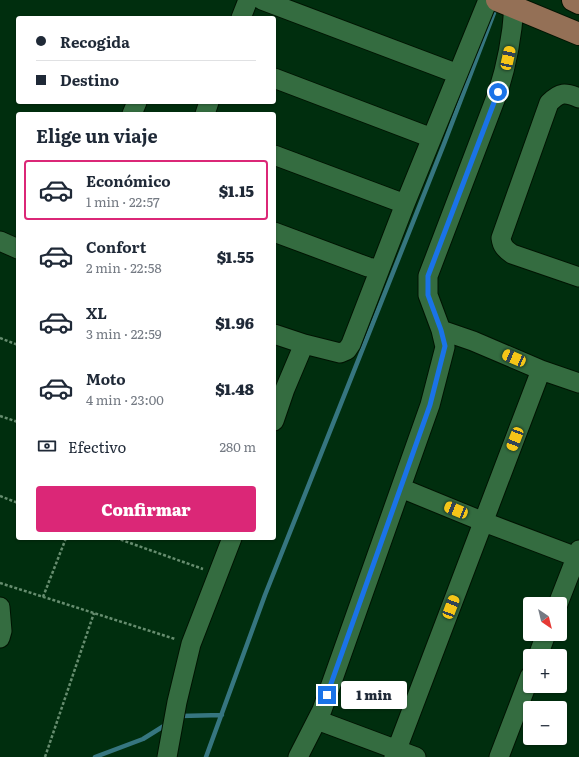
<!DOCTYPE html>
<html lang="es">
<head>
<meta charset="utf-8">
<style>
	body { margin:0; font-family:Literata,serif; background:#f6f6f7; color:#1f2937; height:100vh; display:flex; flex-direction:column; font-size:15px; white-space:nowrap }
	* { box-sizing:border-box; margin:0 }
	p { font-size:13px; color:#747a83 }
	.icon { flex:none; width:22px; height:22px; fill:none; stroke:currentColor; stroke-width:2; stroke-linecap:round; stroke-linejoin:round }
	.map { position:relative; flex:1; overflow:hidden }
	.panel { position:absolute; left:16px; top:112px; width:260px; height:428px; display:flex; flex-direction:column; background:#fff; border-radius:4px; box-shadow:0 1px 3px #0004 }
	.panel>* { flex:none }
	.guide { position:absolute; left:16px; top:16px; width:260px; height:88px; border-radius:4px; box-shadow:0 1px 3px #0004; display:grid; align-content:center; height:88px; padding:0 20px; background:#fff }
	.needle { width:26px; rotate:145deg }
	.fabs { position:absolute; left:523px; top:597px; display:grid; gap:8px }
	.fabs a { display:grid; place-items:center; width:44px; height:44px; border-radius:4px; background:#fff; box-shadow:0 1px 3px #0004; font-size:20px }
	.end { position:absolute; width:18px; height:18px; margin:-9px; border:5px solid #1a73e8; background:#fff; box-shadow:0 0 0 2px #fff }
	.from { border-radius:50% }
	.bubble { position:absolute; height:28px; border-radius:4px; background:#fff; box-shadow:0 1px 3px #0004; font-size:13px; font-weight:800; line-height:28px; text-align:center }
	.car { position:absolute; width:12px; height:24px; margin:-12px -6px; border-radius:5px; box-shadow:0 0 3px 1px #0007; background:linear-gradient(#f5c518 24%,#345 0 40%,#f5c518 0 76%,#345 0 86%,#f5c518 0) }
	.guide b { display:flex; align-items:center; gap:14px; height:38px; font-size:15px }
	.guide b+b { border-top:1px solid #e0e1e3 }
	.guide i { width:10px; height:10px; background:#1f2937 }
	ul { padding:0; list-style:none }
	li { display:flex; align-items:center; gap:12px; height:60px; margin:0 8px 6px; padding:0 12px; border:2px solid transparent; border-radius:4px }
	li div { flex:1 }
	li b { display:block; font-size:15px }
	li em { font-style:normal; font-weight:800 }
	li.selected { border-color:#db2777 }
	li>.icon { width:36px; height:36px; stroke-width:1.5 }
	h2 { padding:0 20px; font-size:18px; line-height:48px }
	.pay { display:flex; align-items:center; gap:10px; height:44px; padding:0 20px; font-size:15px }
	.pay p { margin-inline-start:auto }
	.cta { display:flex; gap:8px; margin-top:auto; padding:8px 20px }
	.cta a { flex:1; height:46px; border-radius:4px; background:#db2777; color:#fff; font-size:16px; font-weight:800; line-height:46px; text-align:center }
	.map>svg:first-child { display:block }
	.lines { fill:none; stroke-linecap:round; stroke-linejoin:round }
	.stream { stroke:#367680; stroke-width:4.5 }
	.minor-casing { stroke:#001302; stroke-width:21 }
	.major-casing { stroke:#001302; stroke-width:24 }
	.path { stroke:#668d6f; stroke-width:2.5; stroke-dasharray:3 2; stroke-linecap:butt }
	.minor { stroke:#346c40; stroke-width:19 }
	.major { stroke:#947056; stroke-width:22 }
	.route { stroke:#1a73e8; stroke-width:5 }
</style>
</head>
<body>
<div class="map">
<svg width="579" height="757" viewBox="0 0 579 757">
	<rect width="100%" height="100%" fill="#002e0e"/>
	<g class="lines">
		<path class="stream" d="M180,716L222,715
			M95,757L143,739L167,724
			M206,757L265,595L444,144L497,5"/>
		<defs>
			<path id="minor" d="M262,0L458,74
				M241,18L248,0
				M274,78L432,138
				M579,98C565,92 560,92 549,103L501,238C502,246 505,249 512,254L579,277
				M132,114L137,102
				M205,114L209,102
				M274,155L405,204
				M274,232L368,267L379,269
				M0,241L18,249
				M441,330L473,341L541,370
				M274,334L304,344
				M274,421L285,389L304,344L340,353L347,350L351,344L405,204L488,0
				M401,488L484,522L579,558
				M558,604L579,550
				M0,607L2,631L0,638
				M538,656L546,634
				M317,720L416,757
				M167,757L177,702L191,644L232,538
				M298,757L322,710L430,405L445,347L441,330L428,295V276L498,92C507,64 512,37 514,7
				M394,757L541,370L579,383
				M499,757L530,676"/>
			<path id="major" d="M497,0L579,34
				M573,0L579,3"/>
		</defs>
		<use href="#minor" class="minor-casing"/>
		<use href="#major" class="major-casing"/>
		<path class="path" d="M0,338L18,345
			M0,416L18,422
			M0,496L18,503
			M116,538L203,569
			M0,583L175,639
			M43,597L66,538
			M45,757L94,613"/>
		<use href="#minor" class="minor"/>
		<use href="#major" class="major"/>
	</g>
	<g class="lines">
		<path class="route" d="M327,695L430,405L445,346L441,330L428,295V276L498,92"/>
	</g>
</svg>
<div class="fabs">
<a><svg class="needle" viewBox="-14 -14 28 28"><path d="M0-13l5 13h-10z" fill="#e53935"/><path d="M0 13l5-13h-10z" fill="#747a83"/></svg></a>
<a>+</a>
<a>−</a>
</div>
<i class="end from" style="left:498px;top:92px"></i>
<i class="end" style="left:327px;top:695px"></i>
<div class="bubble" style="left:341px;top:681px;width:66px">1 min</div>
<i class="car" style="left:508px;top:58px;rotate:12deg"></i>
<i class="car" style="left:514px;top:358px;rotate:293deg"></i>
<i class="car" style="left:515px;top:439px;rotate:201deg"></i>
<i class="car" style="left:456px;top:510px;rotate:292deg"></i>
<i class="car" style="left:451px;top:607px;rotate:21deg"></i>
<div class="guide">
<b><i class="from"></i>Recogida</b>
<b><i></i>Destino</b>
</div>
<section class="panel">
<h2>Elige un viaje</h2>
<ul>
<li class="selected"><svg class="icon" aria-label="car" viewBox="0 0 24 24"><path d="M5 17H2v-5l4-1 3-4h7l3 4 3 1v5h-3M9 17h6M6 11h13"/><circle cx="7" cy="17" r="2"/><circle cx="17" cy="17" r="2"/></svg><div><b>Económico</b><p>1 min · 22:57</p></div><em>$1.15</em></li>
<li><svg class="icon" aria-label="car" viewBox="0 0 24 24"><path d="M5 17H2v-5l4-1 3-4h7l3 4 3 1v5h-3M9 17h6M6 11h13"/><circle cx="7" cy="17" r="2"/><circle cx="17" cy="17" r="2"/></svg><div><b>Confort</b><p>2 min · 22:58</p></div><em>$1.55</em></li>
<li><svg class="icon" aria-label="car" viewBox="0 0 24 24"><path d="M5 17H2v-5l4-1 3-4h7l3 4 3 1v5h-3M9 17h6M6 11h13"/><circle cx="7" cy="17" r="2"/><circle cx="17" cy="17" r="2"/></svg><div><b>XL</b><p>3 min · 22:59</p></div><em>$1.96</em></li>
<li><svg class="icon" aria-label="car" viewBox="0 0 24 24"><path d="M5 17H2v-5l4-1 3-4h7l3 4 3 1v5h-3M9 17h6M6 11h13"/><circle cx="7" cy="17" r="2"/><circle cx="17" cy="17" r="2"/></svg><div><b>Moto</b><p>4 min · 23:00</p></div><em>$1.48</em></li>
</ul>
<div class="pay"><svg class="icon" aria-label="cash" viewBox="0 0 24 24"><path d="M3 7h18v10H3z"/><circle cx="12" cy="12" r="2"/></svg>Efectivo<p>280 m</p></div>
<div class="cta"><a>Confirmar</a></div>
</section>
</div>
</body>
</html>
